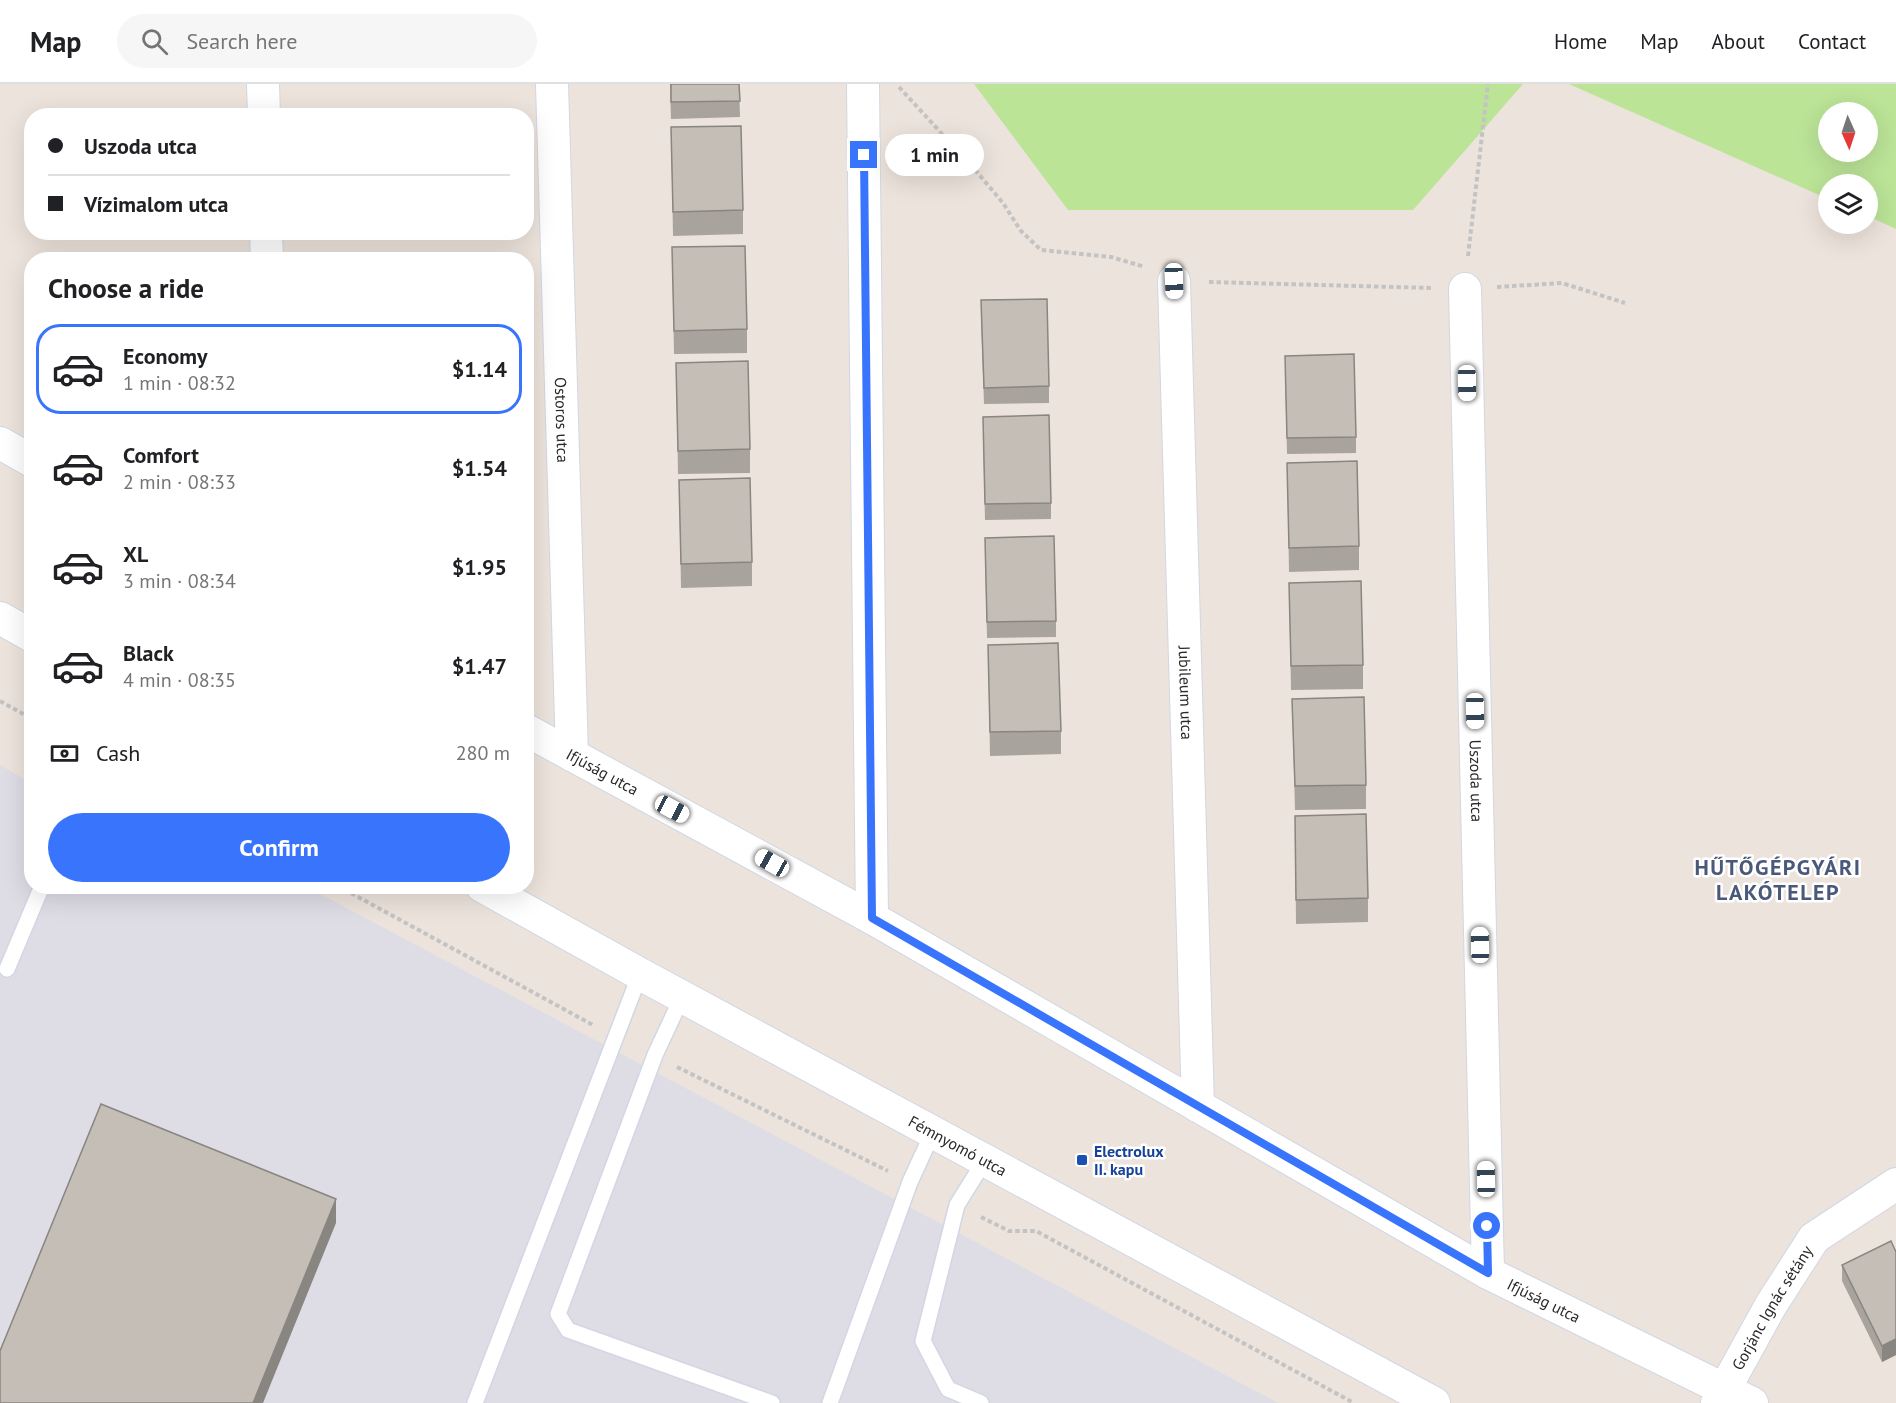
<!DOCTYPE html>
<html lang="en">
<head>
<meta charset="utf-8">
<style>
	body { margin:0; font-family:"PT Sans",sans-serif; background:#f6f6f6; color:#202124; height:100vh; display:flex; flex-direction:column; font-size:22px; white-space:nowrap }
	* { box-sizing:border-box; margin:0 }
	p { font-size:20px; color:#757577 }
	.icon { flex:none; width:33px; height:33px; fill:none; stroke:currentColor; stroke-width:2; stroke-linecap:round; stroke-linejoin:round }
	.map { position:relative; flex:1; overflow:hidden }
	.drawer { position:absolute; left:24px; top:168px; width:510px; height:642px; display:flex; flex-direction:column; background:#fff; border-radius:24px; box-shadow:0 6px 24px #0002 }
	.drawer>* { flex:none }
	.guide { position:absolute; left:24px; top:24px; width:510px; height:132px; border-radius:24px; box-shadow:0 6px 24px #0002; display:grid; align-content:center; height:132px; padding:0 24px; background:#fff }
	.needle { width:39px; rotate:177deg }
	.fabs { position:absolute; left:1818px; top:18px; display:grid; gap:12px }
	.fabs a { display:grid; place-items:center; width:60px; height:60px; border-radius:50%; background:#fff; box-shadow:0 6px 24px #0002; font-size:30px }
	.end { position:absolute; width:27px; height:27px; margin:-14px; border:8px solid #3975fc; background:#fff; box-shadow:0 0 0 3px #fff }
	.from { border-radius:50% }
	.bubble { position:absolute; height:42px; border-radius:21px; background:#fff; box-shadow:0 6px 24px #0002; font-size:20px; font-weight:700; line-height:42px; text-align:center }
	.car { position:absolute; width:18px; height:36px; margin:-18px -9px; border-radius:8px; box-shadow:0 0 4px 2px #0007; background:linear-gradient(#fff 24%,#345 0 40%,#fff 0 76%,#345 0 86%,#fff 0) }
	.guide b { display:flex; align-items:center; gap:21px; height:57px; font-size:22px }
	.guide b+b { border-top:2px solid #e0e0e0 }
	.guide i { width:15px; height:15px; background:#202124 }
	ul { padding:0; list-style:none }
	li { display:flex; align-items:center; gap:18px; height:90px; margin:0 12px 9px; padding:0 12px; border:3px solid transparent; border-radius:24px }
	li div { flex:1 }
	li b { display:block; font-size:22px }
	li em { font-style:normal; font-weight:700 }
	li.active { border-color:#3975fc }
	li>.icon { width:54px; height:54px; stroke-width:1.5 }
	h2 { padding:0 24px; font-size:27px; line-height:72px }
	.pay { display:flex; align-items:center; gap:15px; height:66px; padding:0 24px; font-size:22px }
	.pay p { margin-inline-start:auto }
	.cta { display:flex; gap:12px; margin-top:auto; padding:12px 24px }
	.cta a { flex:1; height:69px; border-radius:36px; background:#3975fc; color:#fff; font-size:24px; font-weight:700; line-height:69px; text-align:center }
	header { display:flex; align-items:center; gap:36px; box-sizing:border-box; height:84px; padding:0 30px; background:#fff; border-bottom:2px solid #e0e0e0 }
	header strong { font-size:28px }
	nav { display:flex; gap:33px; margin-inline-start:auto; font-size:21px }
	.search { width:420px; height:54px; background:#f6f6f6; display:flex; align-items:center; gap:15px; box-sizing:border-box; padding:0 21px; border-radius:33px; color:#757577; font-size:22px }
	.map>svg:first-child { display:block }
	.industrial { fill:#dedce5 }
	.green { fill:#bbe497; fill-rule:evenodd }
	.lines { fill:none; stroke-linecap:round; stroke-linejoin:round }
	.service-casing { stroke:#d1d7e3; stroke-width:18 }
	.minor-casing { stroke:#d1d7e3; stroke-width:34 }
	.path { stroke:#c3c3c3; stroke-width:4; stroke-dasharray:4.5 3; stroke-linecap:butt }
	.service { stroke:#fff; stroke-width:15 }
	.minor { stroke:#fff; stroke-width:32 }
	.wall { fill:#a9a39d }
	.shaded-wall { fill:#898580 }
	.building { fill:#c4beb7; stroke:#898580; stroke-width:1.5 }
	.route { stroke:#3975fc; stroke-width:8 }
	.transit-dot { fill:#1a4fb4; stroke:#fff; stroke-width:2 }
	.labels { text-anchor:middle; dominant-baseline:central; stroke-width:5; stroke-linejoin:round; paint-order:stroke }
	.street-label { font-size:16px; fill:#2a2a2a; stroke:#fff }
	.transit-label { font-size:16px; font-weight:bold; fill:#164399; stroke:#fff; text-anchor:start }
	.district-label { font-size:22px; font-weight:bold; letter-spacing:1.5px; fill:#4a597b; stroke:#fff }
</style>
</head>
<body>
<header>
<strong>Map</strong>
<div class="search"><svg class="icon" aria-label="search" viewBox="0 0 24 24"><circle cx="10" cy="10" r="6"/><path d="M15 15l6 6"/></svg>Search here</div>
<nav><a>Home</a><a>Map</a><a>About</a><a>Contact</a></nav>
</header>
<div class="map">
<svg width="1896" height="1319" viewBox="0 0 1896 1319">
	<rect width="100%" height="100%" fill="#ece3dc"/>
	<path class="industrial" d="M0,681L31,699L32,802L307,803L1278,1319H0Z"/>
	<path class="green" d="M974,0H1523L1413,126H1068Z
		M1569,0H1896V145L1868,132V100H1828V115ZM1828,28H1868V68H1828Z"/>
	<g class="lines">
		<defs>
			<path id="service" d="M7,885L42,802
				M682,913L655,971L558,1230L568,1246L772,1319
				M475,1319L640,890
				M830,1319L910,1098L933,1048
				M981,1319L948,1305L923,1257L957,1121L985,1076"/>
			<g id="minor">
				<path d="M263,0L264,32"/>
				<path id="s1" d="M552,0L572,671"/>
				<path d="M863,0L872,834"/>
				<path d="M266,148L267,176"/>
				<path id="s2" d="M1174,197L1198,1022"/>
				<path id="s3" d="M1465,205L1488,1189"/>
				<path d="M0,359L32,377"/>
				<path d="M0,534L32,552"/>
				<path id="s4" d="M526,646L872,834L1488,1189L1752,1319"/>
				<path id="s5" d="M482,802L640,890L1434,1319"/>
				<path id="s6" d="M1717,1319L1771,1221L1814,1154L1896,1100"/>
			</g>
		</defs>
		<use href="#service" class="service-casing"/>
		<use href="#minor" class="minor-casing"/>
		<path class="path" d="M899,3L976,87L1003,119L1021,147L1041,166L1111,173L1145,183
			M1468,172L1488,0
			M1209,198L1432,204
			M1497,203L1562,199L1625,219
			M0,617L32,635
			M338,802L593,941
			M677,983L888,1087
			M981,1133L1009,1147H1036L1354,1319"/>
		<use href="#service" class="service"/>
		<use href="#minor" class="minor"/>
	</g>
	<path class="wall" d="M670,0H739L740,33L671,35Z
		M671,43L743,126V150L673,152Z
		M672,163L747,245V269L674,270Z
		M981,233L1049,302V319L984,320Z
		M676,279L750,365V389L678,390Z
		M1285,288L1356,353V369L1287,370Z
		M983,349L1051,419V435L985,436Z
		M1287,379L1359,462V486L1289,488Z
		M679,396L752,478V502L681,504Z
		M985,470L1056,537V553L987,554Z
		M1289,499L1363,581V605L1291,606Z
		M988,561L1061,647V670L990,672Z
		M1292,615L1366,701V725L1295,726Z
		M1295,732L1368,814V838L1296,840Z
		M1896,1168V1271L1882,1278L1842,1197V1181Z"/>
	<path class="shaded-wall" d="M336,1115V1139L263,1319H253Z
		M1896,1255V1271L1882,1278V1262Z"/>
	<path class="building" d="M671,0H739L740,17L671,18Z
		M741,42L743,126L673,128L671,43Z
		M745,162L747,245L674,247L672,163Z
		M1047,215L1049,302L984,304L981,216Z
		M1354,270L1356,353L1287,354L1285,272Z
		M748,277L750,365L678,367L676,279Z
		M1049,331L1051,419L985,420L983,333Z
		M1357,377L1359,462L1289,464L1287,379Z
		M750,394L752,478L681,480L679,396Z
		M1054,452L1056,537L987,538L985,454Z
		M1361,497L1363,581L1291,582L1289,499Z
		M1058,559L1061,647L990,648L988,561Z
		M1364,613L1366,701L1295,702L1292,615Z
		M1366,730L1368,814L1296,816L1295,732Z
		M101,1020L336,1115L253,1319H0V1267Z
		M1891,1157L1896,1168V1255L1882,1262L1842,1181Z"/>
	<g class="lines">
		<path class="route" d="M864,71L872,834L1488,1189L1487,1142"/>
	</g>
	<rect class="transit-dot" x="1076" y="1070" width="12" height="12" rx="3"/>
	<g class="labels">
		<g class="street-label">
			<text stroke="none"><textPath href="#s1" startOffset="336">Ostoros utca</textPath></text>
			<text stroke="none"><textPath href="#s2" startOffset="412">Jubileum utca</textPath></text>
			<text stroke="none"><textPath href="#s4" startOffset="87">Ifjúság utca</textPath></text>
			<text stroke="none"><textPath href="#s3" startOffset="492">Uszoda utca</textPath></text>
			<text stroke="none"><textPath href="#s5" startOffset="542">Fémnyomó utca</textPath></text>
			<text stroke="none"><textPath href="#s4" startOffset="1167">Ifjúság utca</textPath></text>
			<text stroke="none"><textPath href="#s6" startOffset="110">Gorjánc Ignác sétány</textPath></text>
		</g>
		<g class="transit-label">
			<text x="1094" y="1067">Electrolux<tspan x="1094" dy="18">II. kapu</tspan></text>
		</g>
		<g class="district-label">
			<text x="1778" y="783">HŰTŐGÉPGYÁRI<tspan x="1778" dy="25">LAKÓTELEP</tspan></text>
		</g>
	</g>
</svg>
<div class="fabs">
<a><svg class="needle" viewBox="-14 -14 28 28"><path d="M0-13l5 13h-10z" fill="#e53935"/><path d="M0 13l5-13h-10z" fill="#757577"/></svg></a>
<a><svg class="icon" aria-label="layers" viewBox="0 0 24 24"><path d="M12 4l9 5-9 5-9-5zM3 14l9 5 9-5"/></svg></a>
</div>
<i class="end from" style="left:1487px;top:1142px"></i>
<i class="end" style="left:864px;top:71px"></i>
<div class="bubble" style="left:885px;top:50px;width:99px">1 min</div>
<i class="car" style="left:1174px;top:197px;rotate:178deg"></i>
<i class="car" style="left:1467px;top:299px;rotate:179deg"></i>
<i class="car" style="left:1475px;top:627px;rotate:179deg"></i>
<i class="car" style="left:672px;top:725px;rotate:118deg"></i>
<i class="car" style="left:772px;top:779px;rotate:299deg"></i>
<i class="car" style="left:1480px;top:861px;rotate:359deg"></i>
<i class="car" style="left:1486px;top:1095px;rotate:359deg"></i>
<div class="guide">
<b><i class="from"></i>Uszoda utca</b>
<b><i></i>Vízimalom utca</b>
</div>
<section class="drawer">
<h2>Choose a ride</h2>
<ul>
<li class="active"><svg class="icon" aria-label="car" viewBox="0 0 24 24"><path d="M5 17H2v-5l4-1 3-4h7l3 4 3 1v5h-3M9 17h6M6 11h13"/><circle cx="7" cy="17" r="2"/><circle cx="17" cy="17" r="2"/></svg><div><b>Economy</b><p>1 min · 08:32</p></div><em>$1.14</em></li>
<li><svg class="icon" aria-label="car" viewBox="0 0 24 24"><path d="M5 17H2v-5l4-1 3-4h7l3 4 3 1v5h-3M9 17h6M6 11h13"/><circle cx="7" cy="17" r="2"/><circle cx="17" cy="17" r="2"/></svg><div><b>Comfort</b><p>2 min · 08:33</p></div><em>$1.54</em></li>
<li><svg class="icon" aria-label="car" viewBox="0 0 24 24"><path d="M5 17H2v-5l4-1 3-4h7l3 4 3 1v5h-3M9 17h6M6 11h13"/><circle cx="7" cy="17" r="2"/><circle cx="17" cy="17" r="2"/></svg><div><b>XL</b><p>3 min · 08:34</p></div><em>$1.95</em></li>
<li><svg class="icon" aria-label="car" viewBox="0 0 24 24"><path d="M5 17H2v-5l4-1 3-4h7l3 4 3 1v5h-3M9 17h6M6 11h13"/><circle cx="7" cy="17" r="2"/><circle cx="17" cy="17" r="2"/></svg><div><b>Black</b><p>4 min · 08:35</p></div><em>$1.47</em></li>
</ul>
<div class="pay"><svg class="icon" aria-label="cash" viewBox="0 0 24 24"><path d="M3 7h18v10H3z"/><circle cx="12" cy="12" r="2"/></svg>Cash<p>280 m</p></div>
<div class="cta"><a>Confirm</a></div>
</section>
</div>
</body>
</html>
